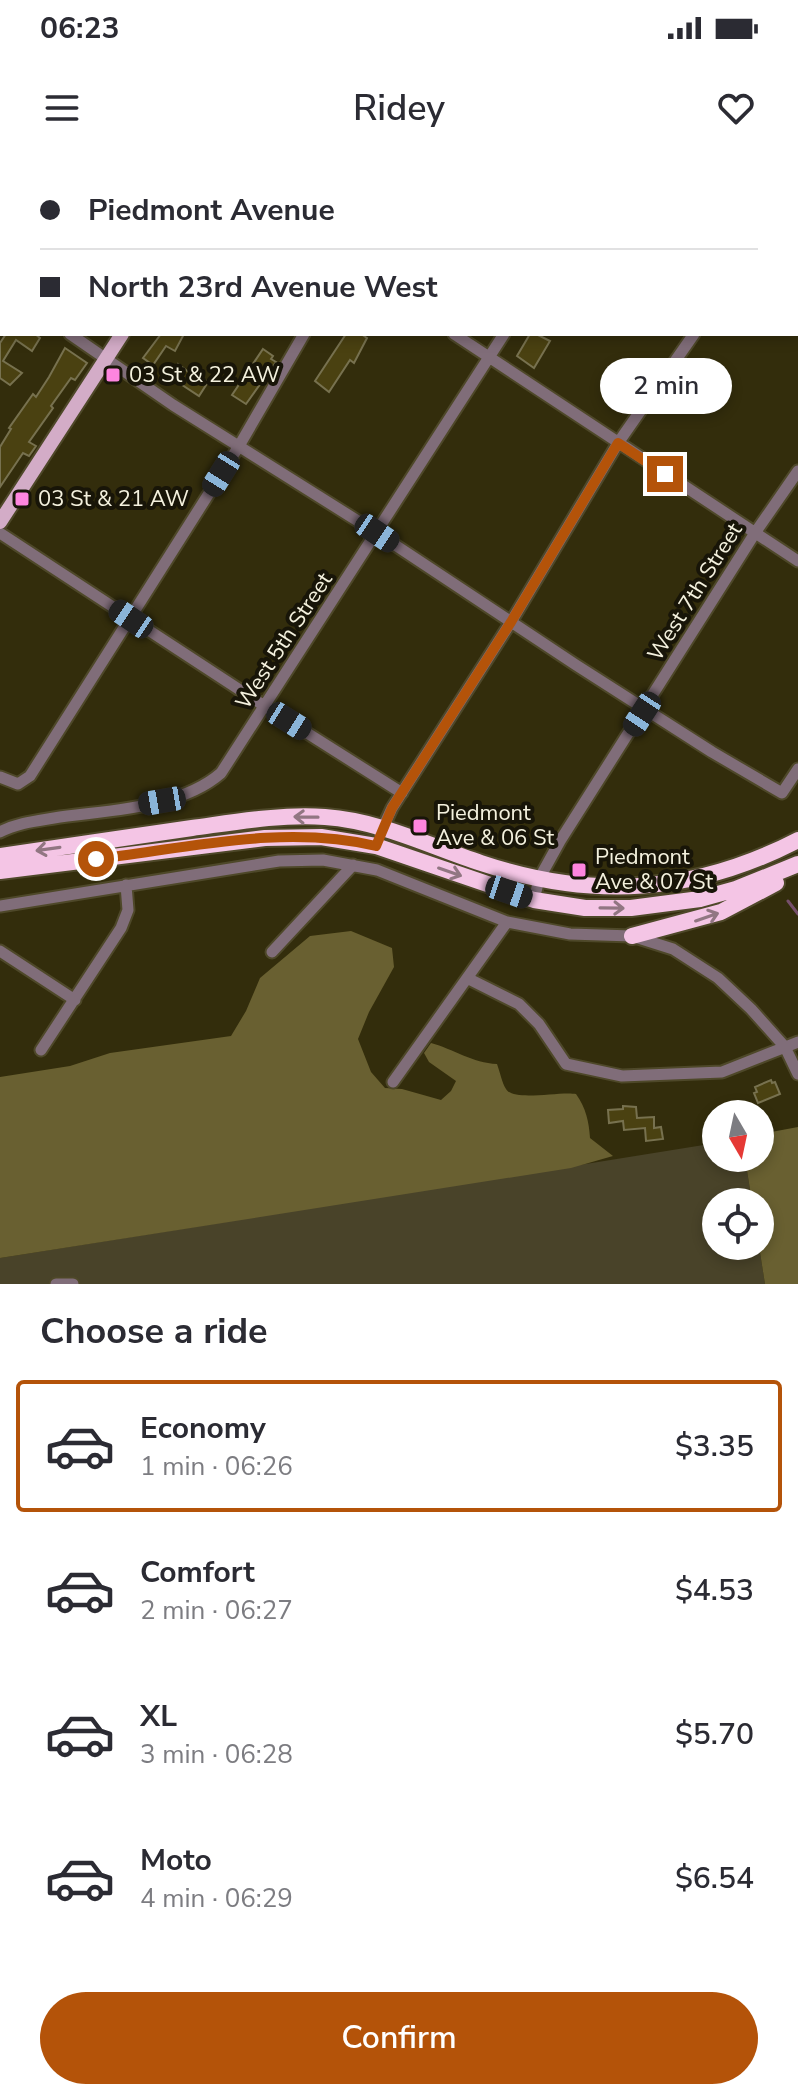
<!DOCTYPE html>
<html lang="en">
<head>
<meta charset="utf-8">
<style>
	body { margin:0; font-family:"Nunito Sans",sans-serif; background:#f2f2f3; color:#2b2b33; height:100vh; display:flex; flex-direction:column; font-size:30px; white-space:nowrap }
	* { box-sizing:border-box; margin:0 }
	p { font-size:26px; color:#7c7c81 }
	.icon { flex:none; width:44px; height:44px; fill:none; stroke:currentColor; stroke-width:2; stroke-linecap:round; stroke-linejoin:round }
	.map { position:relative; height:1124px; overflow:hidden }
	.panel { display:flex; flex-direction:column; background:#fff; flex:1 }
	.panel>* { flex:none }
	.top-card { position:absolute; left:0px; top:0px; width:798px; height:176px; box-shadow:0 4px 12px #0003; display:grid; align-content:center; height:176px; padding:0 40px; background:#fff }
	.needle { width:52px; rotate:171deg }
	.tools { position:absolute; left:702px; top:940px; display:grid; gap:16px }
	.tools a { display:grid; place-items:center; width:72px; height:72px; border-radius:50%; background:#fff; box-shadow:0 4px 12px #0003; font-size:40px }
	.end { position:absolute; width:36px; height:36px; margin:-18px; border:10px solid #b45309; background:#fff; box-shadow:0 0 0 4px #fff }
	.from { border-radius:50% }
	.bubble { position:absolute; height:56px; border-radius:28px; background:#fff; box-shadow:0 4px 12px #0003; font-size:26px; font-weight:600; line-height:56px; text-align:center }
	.car { position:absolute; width:24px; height:48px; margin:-24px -12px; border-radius:10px; box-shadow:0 0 6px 2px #0007; background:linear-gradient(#222 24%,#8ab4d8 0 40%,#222 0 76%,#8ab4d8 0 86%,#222 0) }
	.top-card b { display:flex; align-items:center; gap:28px; height:76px; font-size:30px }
	.top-card b+b { border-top:2px solid #e1e1e2 }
	.top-card i { width:20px; height:20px; background:#2b2b33 }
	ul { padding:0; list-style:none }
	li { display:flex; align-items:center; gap:24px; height:132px; margin:0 16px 12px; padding:0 24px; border:4px solid transparent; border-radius:8px }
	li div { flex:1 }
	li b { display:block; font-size:30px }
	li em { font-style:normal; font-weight:600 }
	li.active { border-color:#b45309 }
	li>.icon { width:72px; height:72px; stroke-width:1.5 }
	h2 { padding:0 40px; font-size:36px; line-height:96px }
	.primary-button { display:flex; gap:16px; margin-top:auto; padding:16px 40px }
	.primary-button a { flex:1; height:92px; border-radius:48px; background:#b45309; color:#fff; font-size:32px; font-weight:600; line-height:92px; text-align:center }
	.status { display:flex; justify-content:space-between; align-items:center; height:56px; padding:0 40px; background:#fff; direction:ltr }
	.status svg { height:22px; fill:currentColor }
	header { display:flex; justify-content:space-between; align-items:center; height:104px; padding:0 40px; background:#fff; font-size:36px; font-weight:600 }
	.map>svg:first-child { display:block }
	.green { fill:#494329 }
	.forest { fill:#696031 }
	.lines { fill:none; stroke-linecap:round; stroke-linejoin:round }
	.stream { stroke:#764f6b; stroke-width:3 }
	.building { fill:#4a4111; stroke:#77714f; stroke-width:2 }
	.minor-casing { stroke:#4e4829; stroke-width:15 }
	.major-casing { stroke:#4e4829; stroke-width:18 }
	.highway-casing { stroke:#4e4829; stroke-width:20 }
	.minor { stroke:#806d79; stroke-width:11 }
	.major { stroke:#d3acc7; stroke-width:14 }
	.highway { stroke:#f4c5e5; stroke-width:16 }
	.oneway { stroke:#917682 }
	.route { stroke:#b45309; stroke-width:10 }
	.poi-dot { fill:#fe85df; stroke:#181508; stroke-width:3 }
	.labels { text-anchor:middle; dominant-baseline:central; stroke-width:8; stroke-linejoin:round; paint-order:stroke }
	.poi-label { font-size:22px; fill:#f4f1de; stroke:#181508; text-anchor:start }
	.street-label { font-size:22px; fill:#f4f1de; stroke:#181508 }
</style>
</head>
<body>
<div class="status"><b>06:23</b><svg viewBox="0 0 49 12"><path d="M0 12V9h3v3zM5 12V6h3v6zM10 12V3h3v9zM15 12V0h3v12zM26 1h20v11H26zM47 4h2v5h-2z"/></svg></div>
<header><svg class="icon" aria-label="menu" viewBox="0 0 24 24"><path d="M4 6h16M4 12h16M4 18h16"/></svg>Ridey<svg class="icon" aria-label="heart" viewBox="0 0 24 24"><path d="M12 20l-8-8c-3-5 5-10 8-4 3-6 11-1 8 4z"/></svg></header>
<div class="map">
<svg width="798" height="1124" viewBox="0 0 798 1124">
	<rect width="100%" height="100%" fill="#332d0c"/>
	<path class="green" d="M716,983V998H745L752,1042H716V1086H759L765,1124H0V1098Z"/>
	<path class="forest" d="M351,771L392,788L394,807L369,852L358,879L371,912L385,928L402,929L441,940L451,931L456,921L429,902L424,893L431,883C453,889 473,903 497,904C500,912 502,923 506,929C513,942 560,931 576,934C586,948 589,962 590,978L613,996L571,1008L0,1098V917L70,906L110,893L231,876L246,851L260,818L310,776Z
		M798,967V1124H765L759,1086L760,1042H752L745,998H760V974Z"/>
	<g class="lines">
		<path class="stream" d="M788,741L798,754"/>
	</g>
	<path class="building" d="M6,174H35L40,178L32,191L16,180L3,201L22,213L10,225L0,218V183Z
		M161,174H184L175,191L166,186L153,205L143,198Z
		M346,174H361L367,178L354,203L350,200L329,232L315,221Z
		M530,174H536L550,181L534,208L517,196Z
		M65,188L87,203L75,220L71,218L51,246L53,248L29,282L36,286L29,296L23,293L0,327V287L11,269L9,268L33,234L36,237L49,217Z
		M263,189L273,196L271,199L276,202L246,244L232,235Z
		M178,204L198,219L199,216L208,222L199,236L170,217Z
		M771,920L772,923L775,922L780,934L758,943L754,933L757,932L755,927Z
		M623,946L636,947L637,958L654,957V968L661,967L663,979L646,981L645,968L624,970L623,961L609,963L608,950L623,949Z"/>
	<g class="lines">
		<defs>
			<path id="minor" d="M176,0L180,2
				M558,0L561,2
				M39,2L41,0
				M421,2L422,0
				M615,2L617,0
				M796,20L798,17
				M0,63L2,60
				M0,128L2,130
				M796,157L798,158
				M70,174L173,245L377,373L576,505L712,592L782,633L798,609
				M454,174L798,401
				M0,373L266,547L402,633
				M0,617L18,624L30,616L239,286L304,174
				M0,672C17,663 36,661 54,658C107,650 180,649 221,613L504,174
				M380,674L392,648L511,462L618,283L694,174
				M534,740L539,719L560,681L755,373L798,311
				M0,746L279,701L323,700L377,710L507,762L570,774L632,776L673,789L718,818L751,849L785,887L798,914
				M0,791L75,840
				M272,792L353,705
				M467,818L519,844L539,864L566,904L622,916L722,912L798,882
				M41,890L121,768L128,750L126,725
				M393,922L507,762
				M56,1124H73"/>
			<path id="major" d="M234,2L236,0
				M0,362L122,174"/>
			<path id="highway" d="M0,696C64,687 128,677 192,668C236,662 280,654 325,657C381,661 429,686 481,703C592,740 694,734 798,680
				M0,711L265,678L321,677L376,686L534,740L585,748H631L700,739L736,729L798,704
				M632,776L721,752L776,723"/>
		</defs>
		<use href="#minor" class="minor-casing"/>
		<use href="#major" class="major-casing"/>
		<use href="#highway" class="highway-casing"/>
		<use href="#minor" class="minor"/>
		<use href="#major" class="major"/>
		<use href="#highway" class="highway"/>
	</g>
	<defs><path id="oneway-shaft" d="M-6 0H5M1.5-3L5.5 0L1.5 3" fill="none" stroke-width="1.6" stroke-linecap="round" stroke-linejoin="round" transform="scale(2)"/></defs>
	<g class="oneway">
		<use href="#oneway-shaft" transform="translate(306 657) rotate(-179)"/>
		<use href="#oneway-shaft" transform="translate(48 689) rotate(172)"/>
		<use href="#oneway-shaft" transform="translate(450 712) rotate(19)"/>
		<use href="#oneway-shaft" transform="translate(612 748) rotate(1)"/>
		<use href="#oneway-shaft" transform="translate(707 757) rotate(-19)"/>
	</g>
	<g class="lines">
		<path class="route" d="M96,699C188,688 284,664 376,686L392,648L511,462L618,283L665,314"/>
	</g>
	<g class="poi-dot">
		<rect x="105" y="207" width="16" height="16" rx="4"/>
		<rect x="14" y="331" width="16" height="16" rx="4"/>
		<rect x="412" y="658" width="16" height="16" rx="4"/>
		<rect x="571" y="702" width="16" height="16" rx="4"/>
	</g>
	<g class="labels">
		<g class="poi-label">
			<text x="129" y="215">03 St &amp; 22 AW</text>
			<text x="38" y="339">03 St &amp; 21 AW</text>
			<text x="436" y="653">Piedmont<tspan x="436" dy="25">Ave &amp; 06 St</tspan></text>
			<text x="595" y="697">Piedmont<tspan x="595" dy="25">Ave &amp; 07 St</tspan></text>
		</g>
		<g class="street-label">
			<text transform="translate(695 432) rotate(-58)">West 7th Street</text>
			<text transform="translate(284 481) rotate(-57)">West 5th Street</text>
		</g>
	</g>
</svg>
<div class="tools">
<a><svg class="needle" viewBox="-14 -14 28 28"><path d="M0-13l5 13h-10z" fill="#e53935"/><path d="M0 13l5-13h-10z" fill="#7c7c81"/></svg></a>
<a><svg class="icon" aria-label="locate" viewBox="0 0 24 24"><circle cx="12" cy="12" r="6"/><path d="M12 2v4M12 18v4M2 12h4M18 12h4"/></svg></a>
</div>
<i class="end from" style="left:96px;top:699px"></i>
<i class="end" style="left:665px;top:314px"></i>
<div class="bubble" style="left:600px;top:198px;width:132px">2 min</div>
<i class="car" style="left:221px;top:314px;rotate:212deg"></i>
<i class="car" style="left:377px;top:373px;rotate:124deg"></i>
<i class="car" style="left:131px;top:459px;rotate:304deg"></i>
<i class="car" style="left:642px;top:554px;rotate:213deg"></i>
<i class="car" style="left:289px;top:561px;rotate:122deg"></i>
<i class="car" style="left:162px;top:641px;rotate:260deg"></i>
<i class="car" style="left:509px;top:732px;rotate:109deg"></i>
<div class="top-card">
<b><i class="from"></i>Piedmont Avenue</b>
<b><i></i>North 23rd Avenue West</b>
</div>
</div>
<section class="panel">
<h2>Choose a ride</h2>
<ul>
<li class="active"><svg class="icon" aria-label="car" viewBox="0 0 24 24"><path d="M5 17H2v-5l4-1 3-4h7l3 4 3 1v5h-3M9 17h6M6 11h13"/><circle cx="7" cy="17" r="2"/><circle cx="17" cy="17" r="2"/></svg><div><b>Economy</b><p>1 min · 06:26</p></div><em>$3.35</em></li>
<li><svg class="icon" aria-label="car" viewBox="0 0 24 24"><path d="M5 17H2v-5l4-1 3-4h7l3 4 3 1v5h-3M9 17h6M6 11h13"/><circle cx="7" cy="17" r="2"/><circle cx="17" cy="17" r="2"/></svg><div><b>Comfort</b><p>2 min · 06:27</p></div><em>$4.53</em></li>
<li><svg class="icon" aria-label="car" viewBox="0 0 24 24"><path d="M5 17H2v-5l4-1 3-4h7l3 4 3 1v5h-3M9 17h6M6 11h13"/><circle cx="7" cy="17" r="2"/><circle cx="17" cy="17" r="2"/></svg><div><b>XL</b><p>3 min · 06:28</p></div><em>$5.70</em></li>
<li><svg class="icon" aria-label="car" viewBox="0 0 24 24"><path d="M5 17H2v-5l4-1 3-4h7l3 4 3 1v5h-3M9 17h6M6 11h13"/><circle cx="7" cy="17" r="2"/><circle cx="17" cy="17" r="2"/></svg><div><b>Moto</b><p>4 min · 06:29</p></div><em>$6.54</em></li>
</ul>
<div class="primary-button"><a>Confirm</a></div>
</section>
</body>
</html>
